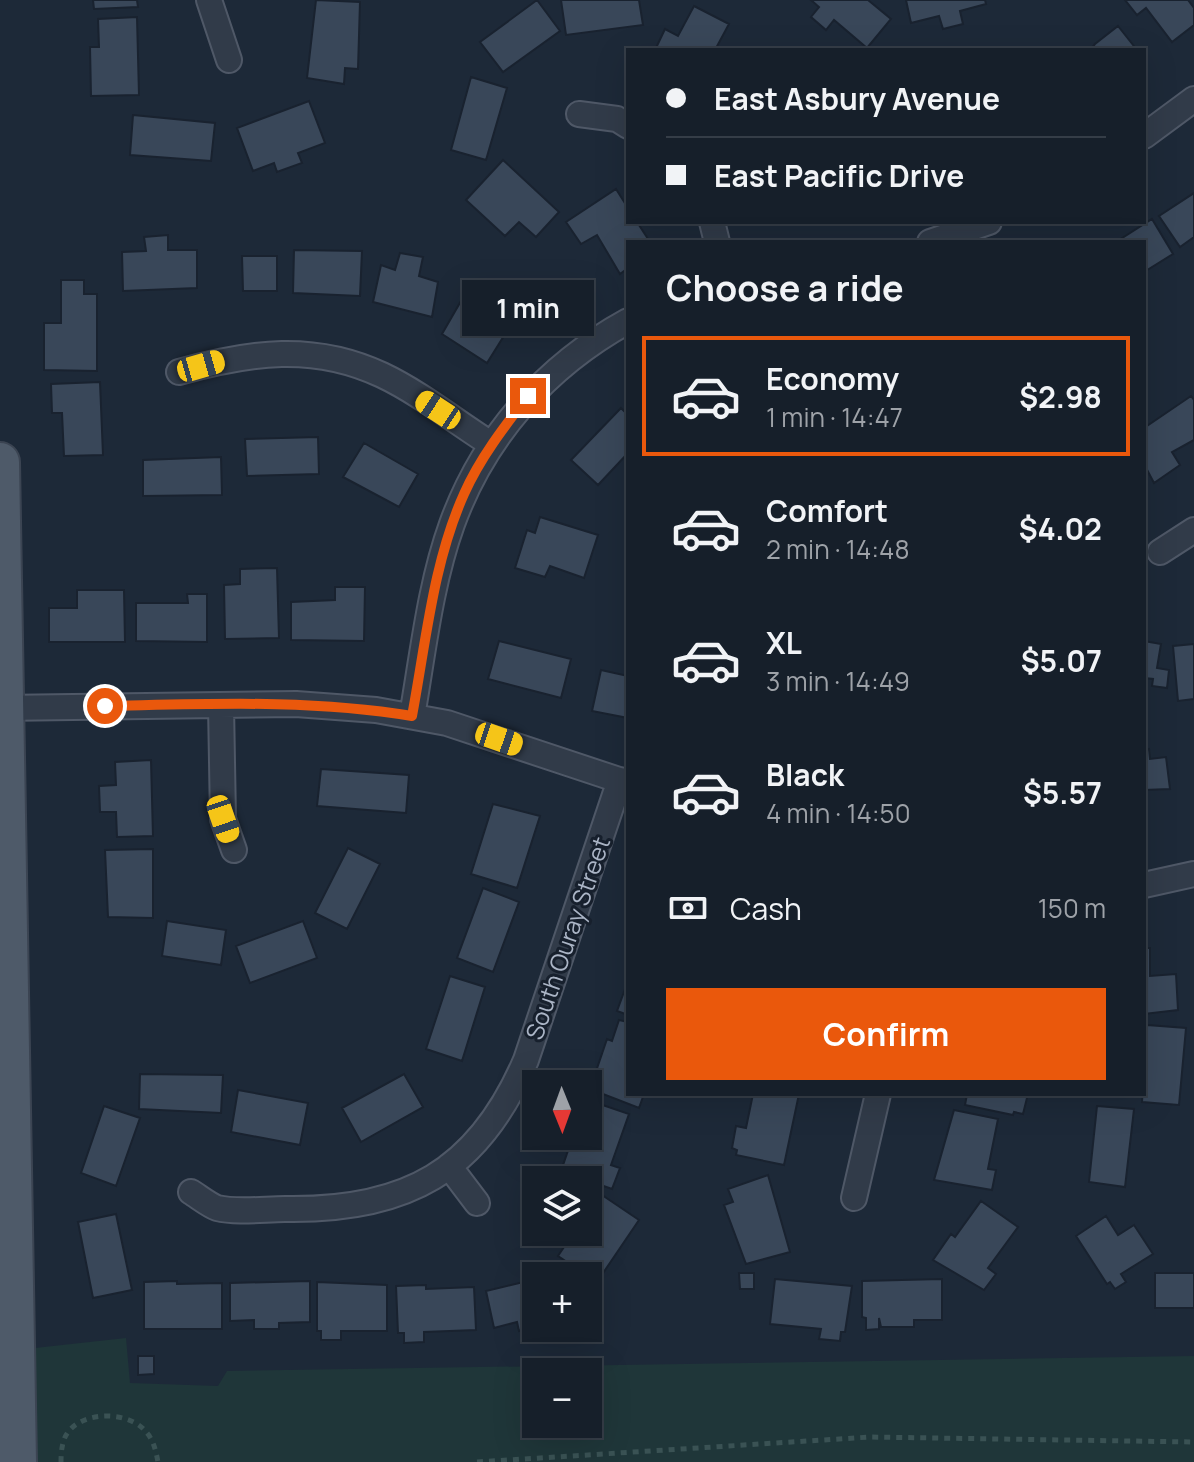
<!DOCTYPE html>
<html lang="en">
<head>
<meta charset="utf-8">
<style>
	body { margin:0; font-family:Manrope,sans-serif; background:#1f2732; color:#f1f3f6; height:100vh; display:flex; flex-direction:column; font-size:30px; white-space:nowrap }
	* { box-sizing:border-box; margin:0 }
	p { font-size:26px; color:#9ea2a8 }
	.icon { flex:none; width:44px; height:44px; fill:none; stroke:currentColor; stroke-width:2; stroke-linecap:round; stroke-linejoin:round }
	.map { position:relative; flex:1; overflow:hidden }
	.drawer { position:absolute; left:626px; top:240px; width:520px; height:856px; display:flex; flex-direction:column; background:#161f2a; border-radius:0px; box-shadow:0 8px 32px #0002,0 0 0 2px #353d47 }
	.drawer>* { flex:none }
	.guide { position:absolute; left:626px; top:48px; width:520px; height:176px; border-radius:0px; box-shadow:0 8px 32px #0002,0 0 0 2px #353d47; display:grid; align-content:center; height:176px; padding:0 40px; background:#161f2a }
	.needle { width:52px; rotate:179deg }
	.tools { position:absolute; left:522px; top:1070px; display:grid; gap:16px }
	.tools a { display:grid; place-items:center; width:80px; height:80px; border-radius:0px; background:#161f2a; box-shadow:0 8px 32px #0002,0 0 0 2px #353d47; font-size:40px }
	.end { position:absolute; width:36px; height:36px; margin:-18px; border:10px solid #ea580c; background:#fff; box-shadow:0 0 0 4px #fff }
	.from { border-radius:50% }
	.bubble { position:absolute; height:56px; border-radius:0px; background:#161f2a; box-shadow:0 8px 32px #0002,0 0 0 2px #353d47; font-size:26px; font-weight:700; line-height:56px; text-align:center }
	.car { position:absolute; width:24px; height:48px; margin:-24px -12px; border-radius:10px; box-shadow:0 0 6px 2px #0007; background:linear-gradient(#f5c518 24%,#345 0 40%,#f5c518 0 76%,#345 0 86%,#f5c518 0) }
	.guide b { display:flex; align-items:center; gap:28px; height:76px; font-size:30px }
	.guide b+b { border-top:2px solid #353d47 }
	.guide i { width:20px; height:20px; background:#f1f3f6 }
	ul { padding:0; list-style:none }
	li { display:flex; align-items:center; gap:24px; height:120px; margin:0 16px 12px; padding:0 24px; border:4px solid transparent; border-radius:0px }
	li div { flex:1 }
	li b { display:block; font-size:30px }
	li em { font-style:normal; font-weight:700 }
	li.active { border-color:#ea580c }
	li>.icon { width:72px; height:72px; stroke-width:1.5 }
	h2 { padding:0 40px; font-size:36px; line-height:96px }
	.pay { display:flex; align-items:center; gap:20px; height:88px; padding:0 40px; font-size:30px }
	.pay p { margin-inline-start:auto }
	.primary-button { display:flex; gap:16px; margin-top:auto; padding:16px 40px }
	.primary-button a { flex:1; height:92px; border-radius:0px; background:#ea580c; color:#fff; font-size:32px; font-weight:700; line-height:92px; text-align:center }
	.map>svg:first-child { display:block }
	.green { fill:#1f3639; fill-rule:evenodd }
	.building { fill:#394759; stroke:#19222f; stroke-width:2 }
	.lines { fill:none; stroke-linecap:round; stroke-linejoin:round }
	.minor-casing { stroke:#4f5867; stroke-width:28 }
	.primary-casing { stroke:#3b4452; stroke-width:42 }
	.path { stroke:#3a5254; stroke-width:5; stroke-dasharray:6 6; stroke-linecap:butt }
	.minor { stroke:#313b49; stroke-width:24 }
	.primary { stroke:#4e5a69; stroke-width:38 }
	.route { stroke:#ea580c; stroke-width:10 }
	.labels { text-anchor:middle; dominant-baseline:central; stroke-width:6; stroke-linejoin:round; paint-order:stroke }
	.street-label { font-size:24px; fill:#abb5c6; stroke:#17202d }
</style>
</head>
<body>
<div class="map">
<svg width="1194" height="1462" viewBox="0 0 1194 1462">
	<rect width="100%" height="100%" fill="#1d2938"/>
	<path class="green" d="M126,1338L130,1383L218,1386L227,1371L1194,1356V1462H36L35,1348ZM536,1372H588V1424H536Z"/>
	<path class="building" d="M93,0H137L138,7L94,9Z
		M316,0L360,2L358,69L345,68L344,84L307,78Z
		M537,0L560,31L503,72L480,42Z
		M561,0H639L643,25L566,35Z
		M811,0H868L891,19L867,48L834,20L826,30L811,17L819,7Z
		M906,0H985L986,4L960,11L963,24L943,29L939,16L911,23Z
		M1125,0H1188L1194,8V25L1172,42L1146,8L1137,15Z
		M694,6L729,24L715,50H655L665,29L678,36Z
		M137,17L139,95L91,96L90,47H99L98,19Z
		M1118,26L1137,50H1090L1095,44Z
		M471,77L507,88L486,160L451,150Z
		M309,101L325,143L298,153L302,163L277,172L274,163L253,171L237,128Z
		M133,115L215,123L211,161L130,155Z
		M503,160L559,212L536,237L519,222L505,236L466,200Z
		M616,189L628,208V222H637L650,242H628V268L620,274L597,235L581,244L566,222Z
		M1194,193V237L1180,247L1159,216Z
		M1152,219L1173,254L1144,272V242H1116Z
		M168,235V250H197V288L123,291L122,252L146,251L144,237Z
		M294,250L362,251L360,296L293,293Z
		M400,253L423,257L419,276L438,282L432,317L373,302L381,265L395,270Z
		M242,256H277V291H243Z
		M61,280H84V294H97V371L44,370V323H61Z
		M461,301L507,331L487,363L442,334Z
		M100,382L103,455L64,456L62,413H52L51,384Z
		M1191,396L1194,400V440L1172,452L1180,465L1154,483L1144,464V428Z
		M621,408L628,415V453L598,485L571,460Z
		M318,437L319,474L247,476L245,439Z
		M364,443L418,474L399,507L343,477Z
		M221,457L222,495L143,496V460Z
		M540,517L598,535L584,578L550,566L545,577L515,568L527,530L535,533Z
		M277,568L279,638L225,639L224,585L240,584V569Z
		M335,587H365L364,641L291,640V602L335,600Z
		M77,590H124L125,642H49V608H77Z
		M187,594H207V642L136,641V603H188Z
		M499,641L571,659L561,698L488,679Z
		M1144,641L1161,644L1157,668L1169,670L1167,688L1152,686L1153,679L1144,678Z
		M1194,644V699L1178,701L1173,646Z
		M601,670L628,676V718L592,711Z
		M1149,749L1150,759L1166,757L1170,789L1144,790V750Z
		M151,760L153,836L117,837L116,812H100L99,786L116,785L115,762Z
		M321,769L409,775L406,813L317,806Z
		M493,804L540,816L517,888L471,874Z
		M348,848L380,864L347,929L315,913Z
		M153,849V918L108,917L105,850Z
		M483,888L519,902L493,972L457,958Z
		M167,921L226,930L221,965L162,956Z
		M303,921L317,958L250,983L236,946Z
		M1144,948H1150V976L1176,974L1178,1010L1144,1014Z
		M450,976L485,987L462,1061L426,1049Z
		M628,981V1015L617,1011Z
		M619,1020L628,1022V1094H644L639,1108L590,1089L607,1039L612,1041Z
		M1147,1025L1186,1028L1179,1105L1142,1102Z
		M140,1074L223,1075L221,1113L139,1109Z
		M404,1074L423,1107L361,1142L342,1108Z
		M238,1090L308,1103L300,1145L231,1132Z
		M753,1094H799L784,1165L736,1155L737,1150L732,1148L736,1126L746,1128Z
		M967,1094H1028L1023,1114L1014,1112L1013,1115L965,1105Z
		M588,1100L629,1114L611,1165L620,1168L612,1189L561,1171L573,1136H588Z
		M104,1106L140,1118L116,1186L81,1173Z
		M1097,1106L1134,1109L1125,1187L1089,1182Z
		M954,1110L998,1119L988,1169L996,1170L992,1190L934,1180Z
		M768,1175L790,1252L746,1264L724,1205L733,1202L728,1189Z
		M599,1193L639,1220L597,1282L558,1256L574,1232H588V1210Z
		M981,1201L1018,1227L988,1268L996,1274L984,1290L933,1260L951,1234L955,1237Z
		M116,1214L132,1290L93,1298L78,1222Z
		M1106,1216L1118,1235L1134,1225L1153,1254L1121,1274L1126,1282L1115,1289L1110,1282L1107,1284L1076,1236Z
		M739,1273H754V1289H740Z
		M1155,1273H1194V1308H1155Z
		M536,1279V1327L519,1331L517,1322L494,1328L486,1291Z
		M775,1279L852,1286L845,1332H841L840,1341L819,1339L821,1329L770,1324Z
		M942,1279V1320H914V1327H881L879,1318V1329L866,1330V1318L862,1317V1281Z
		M177,1281V1284L222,1283V1329H144V1282Z
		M310,1281V1322L279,1323V1329H254V1320L230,1321V1283Z
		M317,1282L387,1285V1331H341V1340H321V1331H317Z
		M426,1285V1289L474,1287L476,1330L424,1332V1342L404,1343V1333H398L396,1286Z
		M138,1356H154V1374L138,1375Z"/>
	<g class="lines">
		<defs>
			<path id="minor" d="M209,0L229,60
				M579,114L617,119L628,126
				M1144,136L1194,99
				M712,222L717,242
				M930,242L989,222
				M179,372C250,352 314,343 382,375C420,393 456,422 491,444
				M1160,552L1194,530
				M221,705L223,819L234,850
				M0,708L296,704L376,710L447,723L628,783
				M412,716C423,653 430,585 452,524C484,436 546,366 628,321
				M1144,885L1194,874
				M449,1166L477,1203
				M191,1192C199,1197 209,1205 217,1208C237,1213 265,1209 285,1209C406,1211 478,1172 526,1060L620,780
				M854,1198L878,1094"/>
			<path id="primary" d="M0,462L17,1462"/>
		</defs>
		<use href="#minor" class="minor-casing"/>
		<use href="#primary" class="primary-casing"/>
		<path class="path" d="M61,1462C61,1452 62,1440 68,1432C85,1410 131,1411 147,1433C154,1441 156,1452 158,1462
			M477,1462L870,1437L1194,1442"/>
		<use href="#minor" class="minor"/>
		<use href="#primary" class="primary"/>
	</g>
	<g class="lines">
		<path class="route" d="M105,706C207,704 310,699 412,716C426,642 433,563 464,494C480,458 504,427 528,396"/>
	</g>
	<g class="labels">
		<g class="street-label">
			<text transform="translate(567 938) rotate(-71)">South Ouray Street</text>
		</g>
	</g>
</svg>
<div class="tools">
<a><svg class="needle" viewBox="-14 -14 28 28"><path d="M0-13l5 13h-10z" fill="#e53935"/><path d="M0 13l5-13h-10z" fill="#9ea2a8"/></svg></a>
<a><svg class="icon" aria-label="layers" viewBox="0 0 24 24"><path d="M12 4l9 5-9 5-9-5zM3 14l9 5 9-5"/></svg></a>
<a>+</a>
<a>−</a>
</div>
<i class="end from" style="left:105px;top:706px"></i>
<i class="end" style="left:528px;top:396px"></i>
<div class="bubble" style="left:462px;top:280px;width:132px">1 min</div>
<i class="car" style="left:201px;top:366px;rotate:74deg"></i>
<i class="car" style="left:438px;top:410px;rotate:303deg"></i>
<i class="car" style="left:499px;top:739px;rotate:109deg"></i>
<i class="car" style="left:223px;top:819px;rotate:161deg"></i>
<div class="guide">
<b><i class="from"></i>East Asbury Avenue</b>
<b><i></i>East Pacific Drive</b>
</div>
<section class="drawer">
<h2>Choose a ride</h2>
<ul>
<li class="active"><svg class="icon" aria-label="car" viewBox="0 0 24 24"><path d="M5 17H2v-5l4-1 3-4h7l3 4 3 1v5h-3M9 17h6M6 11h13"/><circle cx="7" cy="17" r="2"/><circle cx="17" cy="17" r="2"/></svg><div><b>Economy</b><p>1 min · 14:47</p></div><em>$2.98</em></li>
<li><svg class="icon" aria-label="car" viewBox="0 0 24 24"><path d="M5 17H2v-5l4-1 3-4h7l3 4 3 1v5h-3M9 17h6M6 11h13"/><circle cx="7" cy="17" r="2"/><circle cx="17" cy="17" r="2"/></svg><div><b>Comfort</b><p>2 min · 14:48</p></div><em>$4.02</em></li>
<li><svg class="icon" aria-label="car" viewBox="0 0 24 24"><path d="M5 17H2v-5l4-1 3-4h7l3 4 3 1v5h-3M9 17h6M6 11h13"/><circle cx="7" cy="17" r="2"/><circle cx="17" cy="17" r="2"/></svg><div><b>XL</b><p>3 min · 14:49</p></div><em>$5.07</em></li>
<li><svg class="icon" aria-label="car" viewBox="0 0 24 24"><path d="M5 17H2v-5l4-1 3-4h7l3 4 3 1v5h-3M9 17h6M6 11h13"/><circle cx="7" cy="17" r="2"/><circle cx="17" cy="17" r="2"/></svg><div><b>Black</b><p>4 min · 14:50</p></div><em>$5.57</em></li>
</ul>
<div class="pay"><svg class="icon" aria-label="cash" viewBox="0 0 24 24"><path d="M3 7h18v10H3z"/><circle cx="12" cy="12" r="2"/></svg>Cash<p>150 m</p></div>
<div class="primary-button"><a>Confirm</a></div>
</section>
</div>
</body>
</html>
